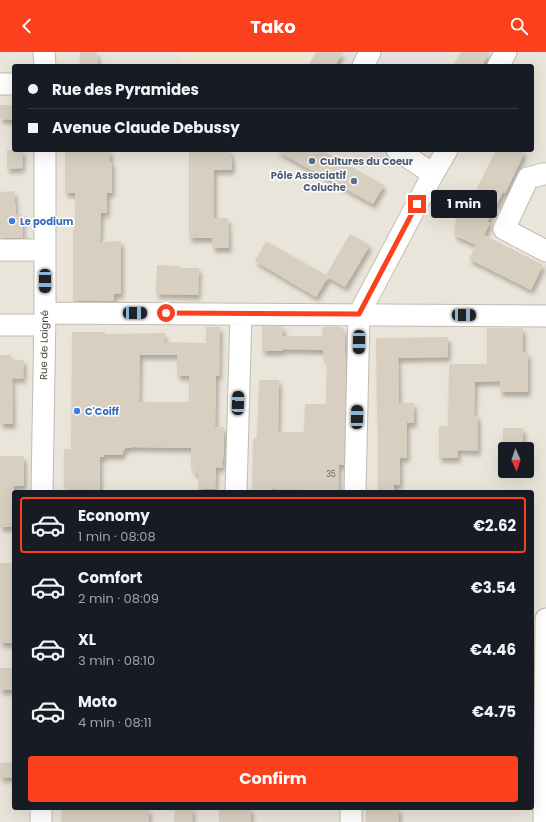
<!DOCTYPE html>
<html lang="en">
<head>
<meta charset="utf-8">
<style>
	body { margin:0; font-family:Poppins,sans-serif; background:#20242c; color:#f1f3f6; height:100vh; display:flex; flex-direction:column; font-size:15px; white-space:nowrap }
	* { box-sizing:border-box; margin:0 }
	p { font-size:13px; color:#9ea1a6 }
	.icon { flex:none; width:22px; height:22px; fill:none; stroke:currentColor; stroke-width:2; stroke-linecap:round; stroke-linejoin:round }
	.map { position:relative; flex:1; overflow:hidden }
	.panel { position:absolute; left:12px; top:438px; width:522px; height:320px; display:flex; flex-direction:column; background:#171b24; border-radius:4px; box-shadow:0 4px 16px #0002 }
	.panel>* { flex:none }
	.banner { position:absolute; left:12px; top:12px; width:522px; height:88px; border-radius:4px; box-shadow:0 4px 16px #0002; display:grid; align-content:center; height:88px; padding:0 16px; background:#171b24 }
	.needle { width:26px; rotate:177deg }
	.tools { position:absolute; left:498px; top:390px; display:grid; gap:8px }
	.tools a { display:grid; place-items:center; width:36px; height:36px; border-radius:4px; background:#171b24; box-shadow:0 4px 16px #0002; font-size:20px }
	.end { position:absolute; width:18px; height:18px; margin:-9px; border:5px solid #fc3f1d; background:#fff; box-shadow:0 0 0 2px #fff }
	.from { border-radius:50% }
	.bubble { position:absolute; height:28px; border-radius:4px; background:#171b24; box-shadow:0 4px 16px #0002; font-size:13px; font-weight:700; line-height:28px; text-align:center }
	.car { position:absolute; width:12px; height:24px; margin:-12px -6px; border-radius:5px; box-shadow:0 0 3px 1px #0007; background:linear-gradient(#222 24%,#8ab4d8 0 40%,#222 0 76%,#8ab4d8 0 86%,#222 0) }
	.banner b { display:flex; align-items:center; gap:14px; height:38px; font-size:15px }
	.banner b+b { border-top:1px solid #363941 }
	.banner i { width:10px; height:10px; background:#f1f3f6 }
	ul { padding:7px 0 0; list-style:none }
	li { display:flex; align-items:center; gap:12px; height:56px; margin:0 8px 6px; padding:0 8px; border:2px solid transparent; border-radius:4px }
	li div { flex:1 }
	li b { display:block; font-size:15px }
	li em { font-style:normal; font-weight:700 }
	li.current { border-color:#fc3f1d }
	li>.icon { width:36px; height:36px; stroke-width:1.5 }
	.primary-button { display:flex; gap:8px; margin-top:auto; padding:8px 16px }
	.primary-button a { flex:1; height:46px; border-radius:4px; background:#fc3f1d; color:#fff; font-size:16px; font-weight:700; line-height:46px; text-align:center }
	header { display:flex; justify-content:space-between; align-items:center; height:52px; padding:0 16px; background:#fc3f1d; color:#fff; font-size:18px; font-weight:700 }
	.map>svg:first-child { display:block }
	.residential { fill:#eae5da; fill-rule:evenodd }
	.education { fill:#efe8d6 }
	.parking { fill:#e5e3e0 }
	.building { fill:#d8cfc1; fill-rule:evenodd; filter:url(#shadow) }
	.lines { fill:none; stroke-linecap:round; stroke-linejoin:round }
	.minor-casing { stroke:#c2bbae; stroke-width:23 }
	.minor { stroke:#fff; stroke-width:21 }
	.route { stroke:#fc3f1d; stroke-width:5 }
	.service-dot { fill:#5c6f8a; stroke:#fff; stroke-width:1.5 }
	.shop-dot { fill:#3f7fe0; stroke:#fff; stroke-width:1.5 }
	.labels { text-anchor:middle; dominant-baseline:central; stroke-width:3; stroke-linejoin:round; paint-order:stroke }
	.number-label { font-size:8px; fill:#6e675b }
	.service-label { font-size:10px; font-weight:bold; fill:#4e5e75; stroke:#fff; text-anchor:start }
	.shop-label { font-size:10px; font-weight:bold; fill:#366cbe; stroke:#fff; text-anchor:start }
	.street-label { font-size:10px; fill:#4b4439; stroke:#fff }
</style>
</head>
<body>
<header><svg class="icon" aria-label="back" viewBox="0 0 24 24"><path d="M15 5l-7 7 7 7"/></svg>Tako<svg class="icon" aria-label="search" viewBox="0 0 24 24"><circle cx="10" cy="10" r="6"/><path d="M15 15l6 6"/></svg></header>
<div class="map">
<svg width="546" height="770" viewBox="0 0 546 770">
	<defs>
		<filter id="shadow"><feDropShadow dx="2.5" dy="4.5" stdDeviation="2" flood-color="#0004"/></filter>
	</defs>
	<rect width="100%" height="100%" fill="#f6f3ec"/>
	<path class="residential" d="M0,0H546V770H0ZM14,14H532V98H14ZM505,397H527V419H505ZM14,440H532V756H14Z"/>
	<path class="education" d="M180,0H343L335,14H179Z"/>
	<path class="parking" d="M350,0H448L441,14H342Z
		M359,98H396V106L391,116Z"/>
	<path class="building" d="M80,0H97L98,14H80Z
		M316,0H343L335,14H308Z
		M461,0H490L482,14H453Z
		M0,53H14V68L0,67Z
		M7,98H23L22,116L7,117Z
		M65,98H110V110H112V141H107V161H101L100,190L121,189V242H114V249H73V178H75V141H65Z
		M189,98H230V104H232V118H214V166H228L229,196H212L213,186H189Z
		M275,98H321L384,133L373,152Z
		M496,98H524L522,101L524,102L505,141L503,140L487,170L490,171L484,183L543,213L531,238L469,207L476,193L454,183L456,167L463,154L467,156Z
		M14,139L16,163L22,162L23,186H0V140Z
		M350,182L370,193L345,235L328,225L316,245L255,209L266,189L326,223Z
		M157,213L180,214V216H199L198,243L156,242Z
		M262,274H283V284H323L322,275H341L344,278L346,324L344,413H339L338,440H310V438L272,437V440H252L253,386H257L259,328H279L278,380H304L305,352H326L327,308H324L323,298L283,297V299H262Z
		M206,275H220L219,324H216L215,375H224V397L222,416L216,415L215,437H198V421H193L194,415H191V396L134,395L125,396L122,403H104V405H100V438L64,437V397H71L72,280H105V282L165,281L164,290L206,291ZM140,303H177V324H189V350H139Z
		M487,276H523V300L528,301V340H500V329L475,330L474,364L478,363V399L458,398V406H439V374H448L449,312H487Z
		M448,285V305L398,306L399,351H414V371H407V406H400V433H394V440H378V369H377L376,286Z
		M0,303H11V308H24L23,327L12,326L13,372H0Z
		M503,376H523V397H503Z
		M0,404H24V434H14V475H0Z
		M0,511H14V591H0Z
		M0,616H14V638H0Z
		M13,710L14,725L0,726V711Z
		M62,756L149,757V770H61Z
		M175,756H193L192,770H174Z
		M219,756H251V770H219Z
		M366,756H399V770H366Z"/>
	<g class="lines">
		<defs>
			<path id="minor" d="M44,0L45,14
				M363,14L370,0
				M498,14L506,0
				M0,32H14
				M397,98L433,122
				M546,122H543L528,126L504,177L546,199
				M0,198H45
				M45,261L546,264
				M0,273H44
				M42,440L45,261V98
				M236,440L241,262
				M355,440L359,262L433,122L447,98
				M41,756V770
				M351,770V756
				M544,770L546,567"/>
		</defs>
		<use href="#minor" class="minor-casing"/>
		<use href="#minor" class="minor"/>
	</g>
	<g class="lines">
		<path class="route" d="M166,261L359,262L417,152"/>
	</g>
	<g class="service-dot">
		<circle cx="312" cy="109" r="4"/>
		<circle cx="354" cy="129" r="4"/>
	</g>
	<g class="shop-dot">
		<circle cx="12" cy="169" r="4"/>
		<circle cx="77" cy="359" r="4"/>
	</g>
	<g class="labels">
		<g class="number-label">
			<text x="331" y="422">35</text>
		</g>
		<g class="service-label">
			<text x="320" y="109">Cultures du Coeur</text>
			<text x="346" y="123" text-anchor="end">Pôle Associatif<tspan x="346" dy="12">Coluche</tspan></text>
		</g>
		<g class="shop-label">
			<text x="20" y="169">Le podium</text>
			<text x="85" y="359">C'Coiff</text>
		</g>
		<g class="street-label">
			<text transform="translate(44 293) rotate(-89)">Rue de Laigné</text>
		</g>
	</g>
</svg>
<div class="tools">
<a><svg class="needle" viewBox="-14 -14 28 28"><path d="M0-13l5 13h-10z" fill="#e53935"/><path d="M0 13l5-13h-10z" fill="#9ea1a6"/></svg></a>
</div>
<i class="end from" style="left:166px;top:261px"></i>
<i class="end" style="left:417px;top:152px"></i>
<div class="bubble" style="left:431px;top:138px;width:66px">1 min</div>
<i class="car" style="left:45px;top:229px;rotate:180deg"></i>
<i class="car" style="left:135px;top:261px;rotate:90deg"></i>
<i class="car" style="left:464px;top:263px;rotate:91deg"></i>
<i class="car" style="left:359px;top:290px;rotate:181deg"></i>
<i class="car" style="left:238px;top:351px;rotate:2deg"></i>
<i class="car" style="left:357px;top:365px;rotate:1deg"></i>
<div class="banner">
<b><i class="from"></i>Rue des Pyramides</b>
<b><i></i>Avenue Claude Debussy</b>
</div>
<section class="panel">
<ul>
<li class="current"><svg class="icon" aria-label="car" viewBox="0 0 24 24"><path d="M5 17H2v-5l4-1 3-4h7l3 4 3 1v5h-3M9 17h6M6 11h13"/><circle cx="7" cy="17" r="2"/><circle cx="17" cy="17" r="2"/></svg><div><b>Economy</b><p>1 min · 08:08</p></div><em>€2.62</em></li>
<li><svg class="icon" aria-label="car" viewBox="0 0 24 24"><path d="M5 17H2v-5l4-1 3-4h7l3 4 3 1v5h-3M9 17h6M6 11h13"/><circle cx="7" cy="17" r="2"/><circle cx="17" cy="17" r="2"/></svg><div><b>Comfort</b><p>2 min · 08:09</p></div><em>€3.54</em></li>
<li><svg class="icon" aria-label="car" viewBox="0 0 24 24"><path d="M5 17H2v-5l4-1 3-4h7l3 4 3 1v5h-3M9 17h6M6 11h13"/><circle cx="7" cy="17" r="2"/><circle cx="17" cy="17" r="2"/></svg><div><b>XL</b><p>3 min · 08:10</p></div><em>€4.46</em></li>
<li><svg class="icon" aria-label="car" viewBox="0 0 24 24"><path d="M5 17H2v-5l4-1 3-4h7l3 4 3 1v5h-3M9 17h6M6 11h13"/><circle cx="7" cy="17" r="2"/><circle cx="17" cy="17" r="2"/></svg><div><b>Moto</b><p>4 min · 08:11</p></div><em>€4.75</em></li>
</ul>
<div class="primary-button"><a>Confirm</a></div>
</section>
</div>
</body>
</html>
